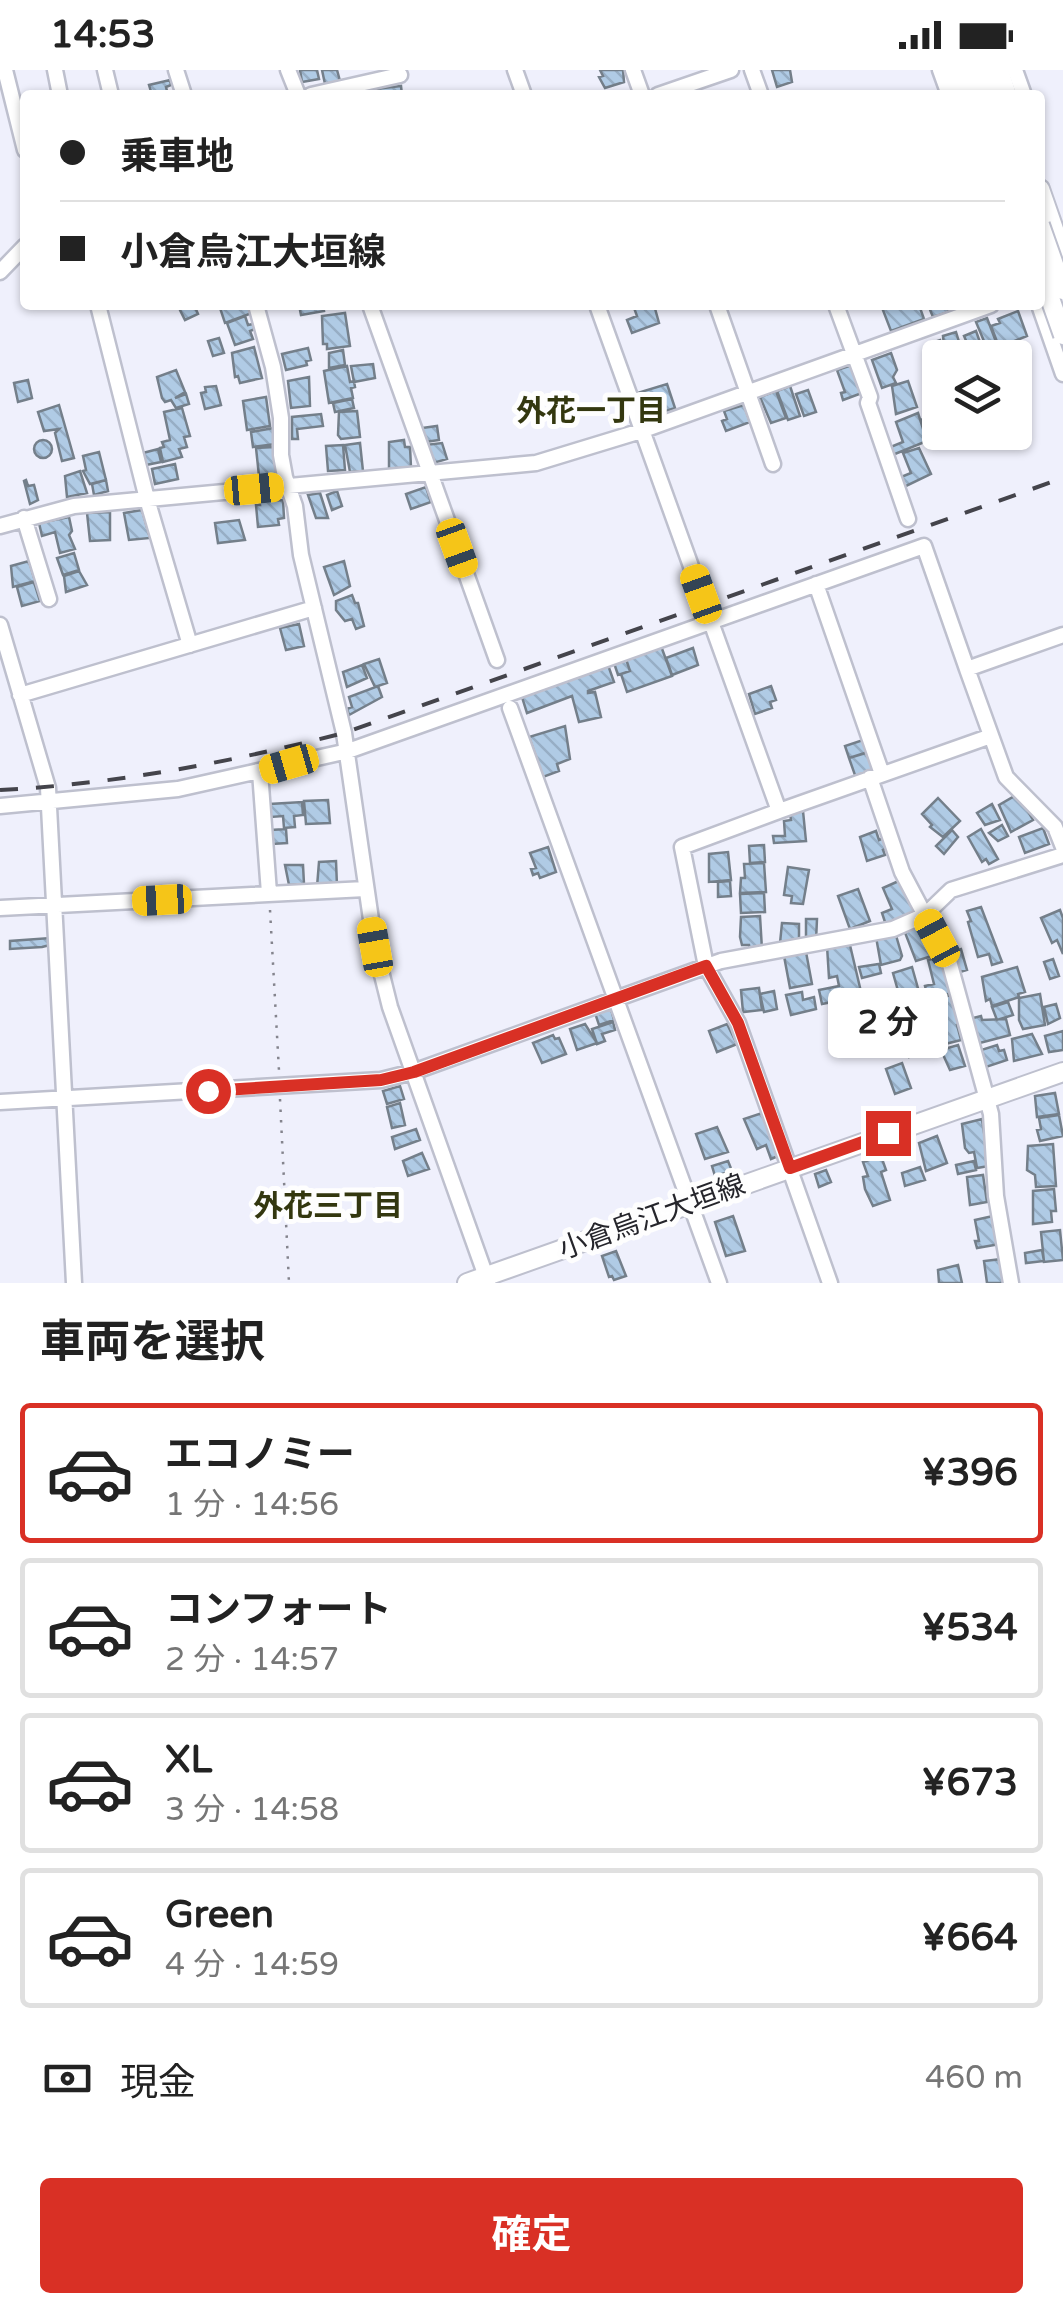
<!DOCTYPE html>
<html lang="ja">
<head>
<meta charset="utf-8">
<style>
	body { margin:0; font-family:"Varela Round","Noto Sans JP",sans-serif; background:#f2f2f2; color:#222; height:100vh; display:flex; flex-direction:column; font-size:38px; white-space:nowrap }
	* { box-sizing:border-box; margin:0 }
	p { font-size:32px; color:#767676 }
	.icon { flex:none; width:55px; height:55px; fill:none; stroke:currentColor; stroke-width:2; stroke-linecap:round; stroke-linejoin:round }
	.map { position:relative; height:1213px; overflow:hidden }
	.drawer { display:flex; flex-direction:column; background:#fff; flex:1 }
	.drawer>* { flex:none }
	.top-card { position:absolute; left:20px; top:20px; width:1025px; height:220px; border-radius:10px; box-shadow:0 2px 8px #0004; display:grid; align-content:center; height:220px; padding:0 40px; background:#fff }
	.fabs { position:absolute; left:922px; top:270px; display:grid; gap:20px }
	.fabs a { display:grid; place-items:center; width:110px; height:110px; border-radius:10px; background:#fff; box-shadow:0 2px 8px #0004; font-size:50px }
	.end { position:absolute; width:45px; height:45px; margin:-22px; border:12px solid #d93025; background:#fff; box-shadow:0 0 0 5px #fff }
	.from { border-radius:50% }
	.bubble { position:absolute; height:70px; border-radius:10px; background:#fff; box-shadow:0 2px 8px #0004; font-size:32px; font-weight:700; line-height:70px; text-align:center }
	.car { position:absolute; width:30px; height:60px; margin:-30px -15px; border-radius:12px; box-shadow:0 0 8px 2px #0007; background:linear-gradient(#f5c518 24%,#345 0 40%,#f5c518 0 76%,#345 0 86%,#f5c518 0) }
	.top-card b { display:flex; align-items:center; gap:35px; height:95px; font-size:38px }
	.top-card b+b { border-top:2px solid #e0e0e0 }
	.top-card i { width:25px; height:25px; background:#222 }
	ul { padding:0; list-style:none }
	li { display:flex; align-items:center; gap:30px; height:140px; margin:0 20px 15px; padding:0 20px; border:5px solid #e0e0e0; border-radius:10px }
	li div { flex:1 }
	li b { display:block; font-size:38px }
	li em { font-style:normal; font-weight:700 }
	li.selected { border-color:#d93025 }
	li>.icon { width:90px; height:90px; stroke-width:1.5 }
	h2 { padding:0 40px; font-size:45px; line-height:120px }
	.pay { display:flex; align-items:center; gap:25px; height:110px; padding:0 40px; font-size:38px }
	.pay p { margin-inline-start:auto }
	.primary-button { display:flex; gap:20px; margin-top:auto; padding:20px 40px }
	.primary-button a { flex:1; height:115px; border-radius:10px; background:#d93025; color:#fff; font-size:40px; font-weight:700; line-height:115px; text-align:center }
	.status { display:flex; justify-content:space-between; align-items:center; height:70px; padding:0 50px; background:#fff; direction:ltr }
	.status svg { height:28px; fill:currentColor }
	.map>svg:first-child { display:block }
	.building { fill:url(#building-back-hatch); stroke:#747f8a; stroke-width:2.5 }
	.lines { fill:none; stroke-linecap:round; stroke-linejoin:round }
	.minor-casing { stroke:#bec0ce; stroke-width:19 }
	.major-casing { stroke:#bec0ce; stroke-width:22 }
	.path { stroke:#84848d; stroke-width:2.5; stroke-dasharray:2.5 8; stroke-linecap:butt }
	.minor { stroke:#fff; stroke-width:14 }
	.major { stroke:#fff; stroke-width:18 }
	.rail { stroke:#44444b; stroke-width:4; stroke-dasharray:18 18; stroke-linecap:butt }
	.major-bridge-casing { stroke:#bec0ce; stroke-width:22; stroke-linecap:butt }
	.major-bridge { stroke:#fff; stroke-width:18 }
	.route { stroke:#d93025; stroke-width:12 }
	.labels { text-anchor:middle; dominant-baseline:central; stroke-width:10; stroke-linejoin:round; paint-order:stroke }
	.street-label { font-size:28px; fill:#25252b; stroke:#fefefe }
	.neighbourhood-label { font-size:30px; font-weight:bold; fill:#33370f; stroke:#fefefe }
</style>
</head>
<body>
<div class="status"><b>14:53</b><svg viewBox="0 0 49 12"><path d="M0 12V9h3v3zM5 12V6h3v6zM10 12V3h3v9zM15 12V0h3v12zM26 1h20v11H26zM47 4h2v5h-2z"/></svg></div>
<div class="map">
<svg width="1063" height="1213" viewBox="0 0 1063 1213">
	<defs>
		<pattern id="building-back-hatch" width="6" height="6" patternUnits="userSpaceOnUse" patternTransform="scale(2.5)"><rect width="6" height="6" fill="#b0cbe5"/><path d="M-1 5l2 2M0 0l6 6M5-1l2 2" fill="none" stroke="#97aec5"/></pattern>
	</defs>
	<rect width="100%" height="100%" fill="#eff0fc"/>
	<path class="building" d="M300,0H317L319,9L302,12Z
		M322,0H337L340,11L325,14Z
		M600,0H623L624,12L605,18L599,7L603,6Z
		M772,0H790L792,12L777,17Z
		M170,10L171,15L166,17L168,25H152L149,15Z
		M401,16L402,25H376L375,19Z
		M185,235H194L198,244L185,250L179,238Z
		M219,235H249L252,243L225,253Z
		M299,235H323L324,241L301,245Z
		M633,235H654L659,253L632,263L627,250L637,246Z
		M881,235H919L924,249L891,261Z
		M928,235H946L949,242L933,247Z
		M1018,241L1027,266L999,277L991,256L1000,253L998,249Z
		M345,243L350,276L327,279V274H323L322,246Z
		M245,246L248,255L253,254L255,259L250,261L253,269L235,275L227,253Z
		M987,248L998,277L992,280L990,275L986,276L976,252Z
		M976,261L982,278L971,282L964,266Z
		M956,262L964,288H949L944,275L943,266Z
		M219,268L224,283L213,286L208,271Z
		M940,270L946,288H940V296L935,298L926,275Z
		M1010,275L1014,288H989L987,282Z
		M254,277L262,308L240,313L238,306L235,307L232,283Z
		M308,278L311,290L306,291L307,295L286,300L282,284Z
		M343,280L345,295L329,298V283Z
		M891,283L897,300L893,307L896,313L882,318L872,290Z
		M373,294L375,308L354,312L351,296Z
		M852,295L862,323L843,330L841,323L845,322L837,300Z
		M347,296L350,312L354,311L355,317L351,318L353,328L329,333L324,301Z
		M940,299V329L935,330L927,313L929,312L926,304Z
		M176,300L185,322L175,328L186,324L189,334L176,338L171,330L165,332L162,328L157,307Z
		M309,307L310,336L291,338L288,311Z
		M28,310L32,328L18,332L14,313Z
		M908,311L917,337L896,344L892,316Z
		M667,314L675,338L654,345L652,339L640,343L634,324Z
		M216,316L221,335L205,339L201,323L206,322L205,317Z
		M790,316L800,346L788,350L777,321Z
		M808,320L816,342L804,346L796,324Z
		M776,321L786,348L771,353L760,327Z
		M266,327L270,356L247,360L243,331Z
		M352,329L354,338L335,342L333,333Z
		M59,335L74,388L62,391L55,363L59,359L44,361L38,342Z
		M744,335L750,352L726,361L722,351L727,349L724,341Z
		M182,338L190,366L184,367L187,377L179,379L182,387L163,392L160,378L164,377L162,372L170,370L164,342Z
		M357,341L360,367L341,369L338,365L339,342Z
		M939,342L940,362L936,358L926,362L921,350Z
		M918,343L927,371L890,386L888,378L903,372L896,352Z
		M321,344L323,356L297,359L298,369H292V347Z
		M437,356L439,370L425,372L422,358Z
		M274,358L276,374L253,377L251,362Z
		M404,370L405,377H410L411,397L389,399V372Z
		M34 379a9 9 0 1 1 18 0a9 9 0 1 1-18 0Z
		M360,373L363,401L350,402L345,375Z
		M442,373L447,389L430,394L425,375Z
		M343,375L345,400L328,401L326,376Z
		M274,377L278,404L259,406L256,378Z
		M919,378L931,404L904,417L901,407L911,403L903,383Z
		M158,379L161,392L146,395L143,383Z
		M99,382L106,410L90,414L83,401L86,400L83,386Z
		M175,394L178,409L155,414L152,399Z
		M80,401L87,423L67,427L65,406Z
		M26,410L28,416L34,415L38,430L30,434L24,411Z
		M106,410L108,421L94,425L92,414Z
		M426,417L431,432L411,439L406,424Z
		M337,421L342,436L332,440L327,425Z
		M320,423L328,448H316L308,425Z
		M268,428L270,431L283,430L284,448L278,449L279,455L258,457L256,435H260L259,429Z
		M142,440L150,468L129,470L124,443Z
		M110,442V470L90,471L87,443Z
		M69,447L72,461L69,465L75,479L60,483L55,462L42,466L39,453Z
		M239,450L245,470L218,473L215,453Z
		M74,483L79,500L63,505L57,488Z
		M29,491L35,511L13,517L11,496Z
		M344,491L350,516L334,525L324,497Z
		M79,501L87,515L66,522L64,506Z
		M34,512L40,531L22,536L17,517Z
		M352,525L355,533H358L364,556L356,559L352,549L345,551L336,540V531Z
		M299,554L304,576L286,580L280,558Z
		M661,576L672,606L627,622L621,604L630,601L626,589Z
		M693,578L698,595L672,605L666,588Z
		M379,589L387,613L375,617L364,594Z
		M626,589L630,601L618,605L614,593Z
		M362,595L367,608L347,617L343,602Z
		M608,595L614,612L588,621V623L595,622L601,647L579,652L572,626L527,643L522,627Z
		M378,616L382,627L349,645L347,639L352,637L349,627Z
		M771,616L776,630L770,632L772,638L755,644L749,624Z
		M565,656L570,689L557,694L559,701L543,707L529,667Z
		M863,670L868,682L849,688L845,676Z
		M869,682L876,701L856,708L849,688Z
		M1018,724L1033,750L1011,762L999,735Z
		M938,728L960,751L943,767L930,757L932,755L922,744Z
		M328,730L330,753L306,754L304,731Z
		M302,732L303,745L294,746L295,757L284,758L283,746L271,747L270,734Z
		M992,734L1000,750L985,755L977,743Z
		M803,741L806,771L774,773L773,766H785L784,751L791,750L790,744Z
		M1002,755L1008,766L998,771L989,763Z
		M1043,758L1049,774L1025,783L1019,767Z
		M286,759L287,773L272,774L271,760Z
		M981,759L998,789L989,794L986,789L982,792L968,767Z
		M952,760L958,767L944,784L936,776Z
		M876,761L879,770L884,768L888,778L883,780L885,785L867,791L860,767Z
		M764,775L765,792L750,793L749,776Z
		M548,777L556,802L540,808L538,803L533,805L531,799L536,798L530,783Z
		M728,782L731,810L709,812V784Z
		M336,791L337,816L317,817L319,792Z
		M764,793L766,822L740,823L741,808H745L744,794Z
		M285,795H303L304,814L289,815Z
		M788,797L809,800L803,834L791,833L792,826L784,825Z
		M901,810L916,843L886,855L882,843L892,839L883,818Z
		M730,811L731,826L718,827V812Z
		M858,819L870,851L850,859L838,826Z
		M764,823L765,842L741,843L740,824Z
		M981,837L1002,892L992,895L989,884L978,887L968,852L971,851L967,841Z
		M1060,840L1063,848V884L1057,870L1052,873L1041,848Z
		M760,846L762,879L750,880L749,875H742L740,867L741,847Z
		M806,849H817L816,871L806,872Z
		M782,853L799,854V874L780,873Z
		M921,853L938,884L916,891L904,860Z
		M895,862L902,886L900,890L881,895L876,867Z
		M50,868V875L42,877L10,879V871Z
		M849,871L862,926L822,934L819,920L839,916L837,906L829,908L827,876Z
		M961,879L967,900L957,903L951,882Z
		M806,882L812,914L790,918L784,886Z
		M941,887L952,923L928,929L925,916L934,914L928,890Z
		M1053,889L1059,906L1050,909L1044,892Z
		M879,894L881,903L862,908L859,897Z
		M912,897L921,929L902,935L893,903Z
		M1017,897L1025,922L1018,924L1019,927L992,936L990,929L986,931L982,907Z
		M759,918L762,940L743,942L741,920Z
		M774,921L777,939L764,942L760,924Z
		M802,922L803,930L814,927L816,939L791,945L786,925Z
		M1040,924L1045,955L1023,959L1019,950V928Z
		M951,925L962,954L957,955L961,970L937,976L926,932Z
		M1008,932L1013,945L997,950L992,937Z
		M1056,934L1060,948L1048,954L1044,937Z
		M610,935L614,950L599,955L594,940Z
		M981,946L982,950L1006,949L1010,965L976,974L971,953L973,948Z
		M613,952L615,960L602,964L605,971L597,974L592,959Z
		M585,954L597,973L577,980L570,959Z
		M727,954L737,974L717,982L709,961Z
		M1063,961V980L1049,982L1045,966Z
		M917,963L921,984L909,987L904,966Z
		M1032,964L1042,984L1014,991L1012,969Z
		M553,965L555,969L559,968L566,984L542,993L533,973Z
		M958,975L965,996L950,1000L941,980Z
		M997,975L999,981L1004,980L1007,990L983,998L978,981Z
		M902,993L911,1018L895,1024L886,999Z
		M400,1016L404,1029L387,1034L383,1021Z
		M1055,1023L1059,1044L1037,1047L1035,1026Z
		M400,1033L405,1055L392,1058L387,1037Z
		M762,1043L778,1086L771,1089L766,1075L757,1079L744,1049Z
		M1059,1045L1063,1066L1040,1071L1037,1060L1041,1059L1039,1048Z
		M982,1049L989,1096L977,1098L974,1082L969,1083L965,1078L962,1054Z
		M717,1057L728,1082L705,1089L696,1064Z
		M416,1059L420,1070L395,1079L392,1067Z
		M937,1066L947,1093L926,1101L919,1073Z
		M1053,1074L1056,1116L1036,1117L1035,1105L1027,1100L1028,1076Z
		M422,1083L429,1099L408,1106L403,1091Z
		M881,1086L886,1100L881,1102L890,1130L873,1136L865,1119L863,1107L868,1106L863,1092Z
		M728,1091L732,1101L715,1106L712,1096Z
		M974,1091L976,1100L958,1104L956,1095Z
		M920,1097L925,1110L905,1116L902,1103Z
		M826,1100L831,1112L819,1117L815,1104Z
		M983,1105L987,1132L970,1135L967,1107Z
		M1054,1119L1056,1141H1051L1052,1152L1033,1154V1121Z
		M733,1146L745,1181L726,1186L715,1152Z
		M993,1146L1000,1174L977,1178L975,1171H979L975,1150Z
		M1060,1160L1063,1190L1044,1192L1041,1162Z
		M1042,1180L1044,1191L1026,1193L1025,1183Z
		M616,1181L626,1206L614,1210L612,1206L609,1207L602,1186Z
		M1002,1189L1004,1213H987L984,1191Z
		M958,1195L962,1213H939L938,1200Z"/>
	<g class="lines">
		<defs>
			<path id="minor" d="M5,0L25,80
				M55,0L60,25
				M105,0L111,25
				M176,0L184,25
				M288,0L298,25
				M515,0L524,25
				M633,0L642,25
				M752,0L761,25
				M940,0L949,25
				M1015,0L1024,25
				M311,25L400,5
				M658,25L731,0
				M0,202L25,176
				M98,235L147,429L190,575
				M256,235L273,297L281,348V385L285,407L295,436L301,485L344,663L375,877L390,937L488,1212
				M370,235L497,590
				M597,235L701,524
				M717,235L773,394
				M836,235L870,327L868,333L908,449
				M1039,235L1063,304
				M24,448L49,529
				M0,456L74,436L536,393L641,361L991,235
				M816,514L882,704
				M711,552L779,741L991,666
				M0,555L48,718L74,1213
				M1063,565L967,599L1006,707L1055,757L1063,777
				M20,625L314,538
				M510,638L719,1213
				M260,702L269,823
				M870,708L902,802L949,891L991,1044L996,1126L1011,1213
				M0,736L178,719L348,681L924,476L967,599
				M779,741L682,777L706,896L738,953L830,1213
				M0,838L365,819
				M0,1032L381,1010L413,1002L721,891L893,859L925,845L951,820L1063,785"/>
			<path id="major" d="M954,0L963,25
				M969,0L978,25
				M985,0L994,25
				M999,0L1007,25
				M1040,119L1063,185
				M467,1213L1063,1002"/>
		</defs>
		<use href="#minor" class="minor-casing"/>
		<use href="#major" class="major-casing"/>
		<path class="path" d="M270,840L279,1001
			M280,1029L289,1213"/>
		<use href="#minor" class="minor"/>
		<use href="#major" class="major"/>
		<path class="rail" d="M0,720C117,714 231,692 344,663L1063,408"/>
		<defs>
			<path id="major-bridge" d="M1040,155L1063,220
				M1040,200L1063,265"/>
		</defs>
		<use href="#major-bridge" class="major-bridge-casing"/>
		<use href="#major-bridge" class="major-bridge"/>
	</g>
	<g class="lines">
		<path class="route" d="M208,1021L381,1010L414,1002L706,896L738,953L790,1098L888,1063"/>
	</g>
	<g class="labels">
		<g class="street-label">
			<text transform="translate(652 1147) rotate(-20)">小倉烏江大垣線</text>
		</g>
		<g class="neighbourhood-label">
			<text x="591" y="341">外花一丁目</text>
			<text x="328" y="1136">外花三丁目</text>
		</g>
	</g>
</svg>
<div class="fabs">
<a><svg class="icon" aria-label="layers" viewBox="0 0 24 24"><path d="M12 4l9 5-9 5-9-5zM3 14l9 5 9-5"/></svg></a>
</div>
<i class="end from" style="left:208px;top:1021px"></i>
<i class="end" style="left:888px;top:1063px"></i>
<div class="bubble" style="left:828px;top:918px;width:120px">2 分</div>
<i class="car" style="left:254px;top:419px;rotate:85deg"></i>
<i class="car" style="left:457px;top:478px;rotate:160deg"></i>
<i class="car" style="left:701px;top:524px;rotate:340deg"></i>
<i class="car" style="left:289px;top:694px;rotate:254deg"></i>
<i class="car" style="left:162px;top:830px;rotate:267deg"></i>
<i class="car" style="left:937px;top:868px;rotate:332deg"></i>
<i class="car" style="left:375px;top:877px;rotate:350deg"></i>
<div class="top-card">
<b><i class="from"></i>乗車地</b>
<b><i></i>小倉烏江大垣線</b>
</div>
</div>
<section class="drawer">
<h2>車両を選択</h2>
<ul>
<li class="selected"><svg class="icon" aria-label="car" viewBox="0 0 24 24"><path d="M5 17H2v-5l4-1 3-4h7l3 4 3 1v5h-3M9 17h6M6 11h13"/><circle cx="7" cy="17" r="2"/><circle cx="17" cy="17" r="2"/></svg><div><b>エコノミー</b><p>1 分 · 14:56</p></div><em>¥396</em></li>
<li><svg class="icon" aria-label="car" viewBox="0 0 24 24"><path d="M5 17H2v-5l4-1 3-4h7l3 4 3 1v5h-3M9 17h6M6 11h13"/><circle cx="7" cy="17" r="2"/><circle cx="17" cy="17" r="2"/></svg><div><b>コンフォート</b><p>2 分 · 14:57</p></div><em>¥534</em></li>
<li><svg class="icon" aria-label="car" viewBox="0 0 24 24"><path d="M5 17H2v-5l4-1 3-4h7l3 4 3 1v5h-3M9 17h6M6 11h13"/><circle cx="7" cy="17" r="2"/><circle cx="17" cy="17" r="2"/></svg><div><b>XL</b><p>3 分 · 14:58</p></div><em>¥673</em></li>
<li><svg class="icon" aria-label="car" viewBox="0 0 24 24"><path d="M5 17H2v-5l4-1 3-4h7l3 4 3 1v5h-3M9 17h6M6 11h13"/><circle cx="7" cy="17" r="2"/><circle cx="17" cy="17" r="2"/></svg><div><b>Green</b><p>4 分 · 14:59</p></div><em>¥664</em></li>
</ul>
<div class="pay"><svg class="icon" aria-label="cash" viewBox="0 0 24 24"><path d="M3 7h18v10H3z"/><circle cx="12" cy="12" r="2"/></svg>現金<p>460 m</p></div>
<div class="primary-button"><a>確定</a></div>
</section>
</body>
</html>
